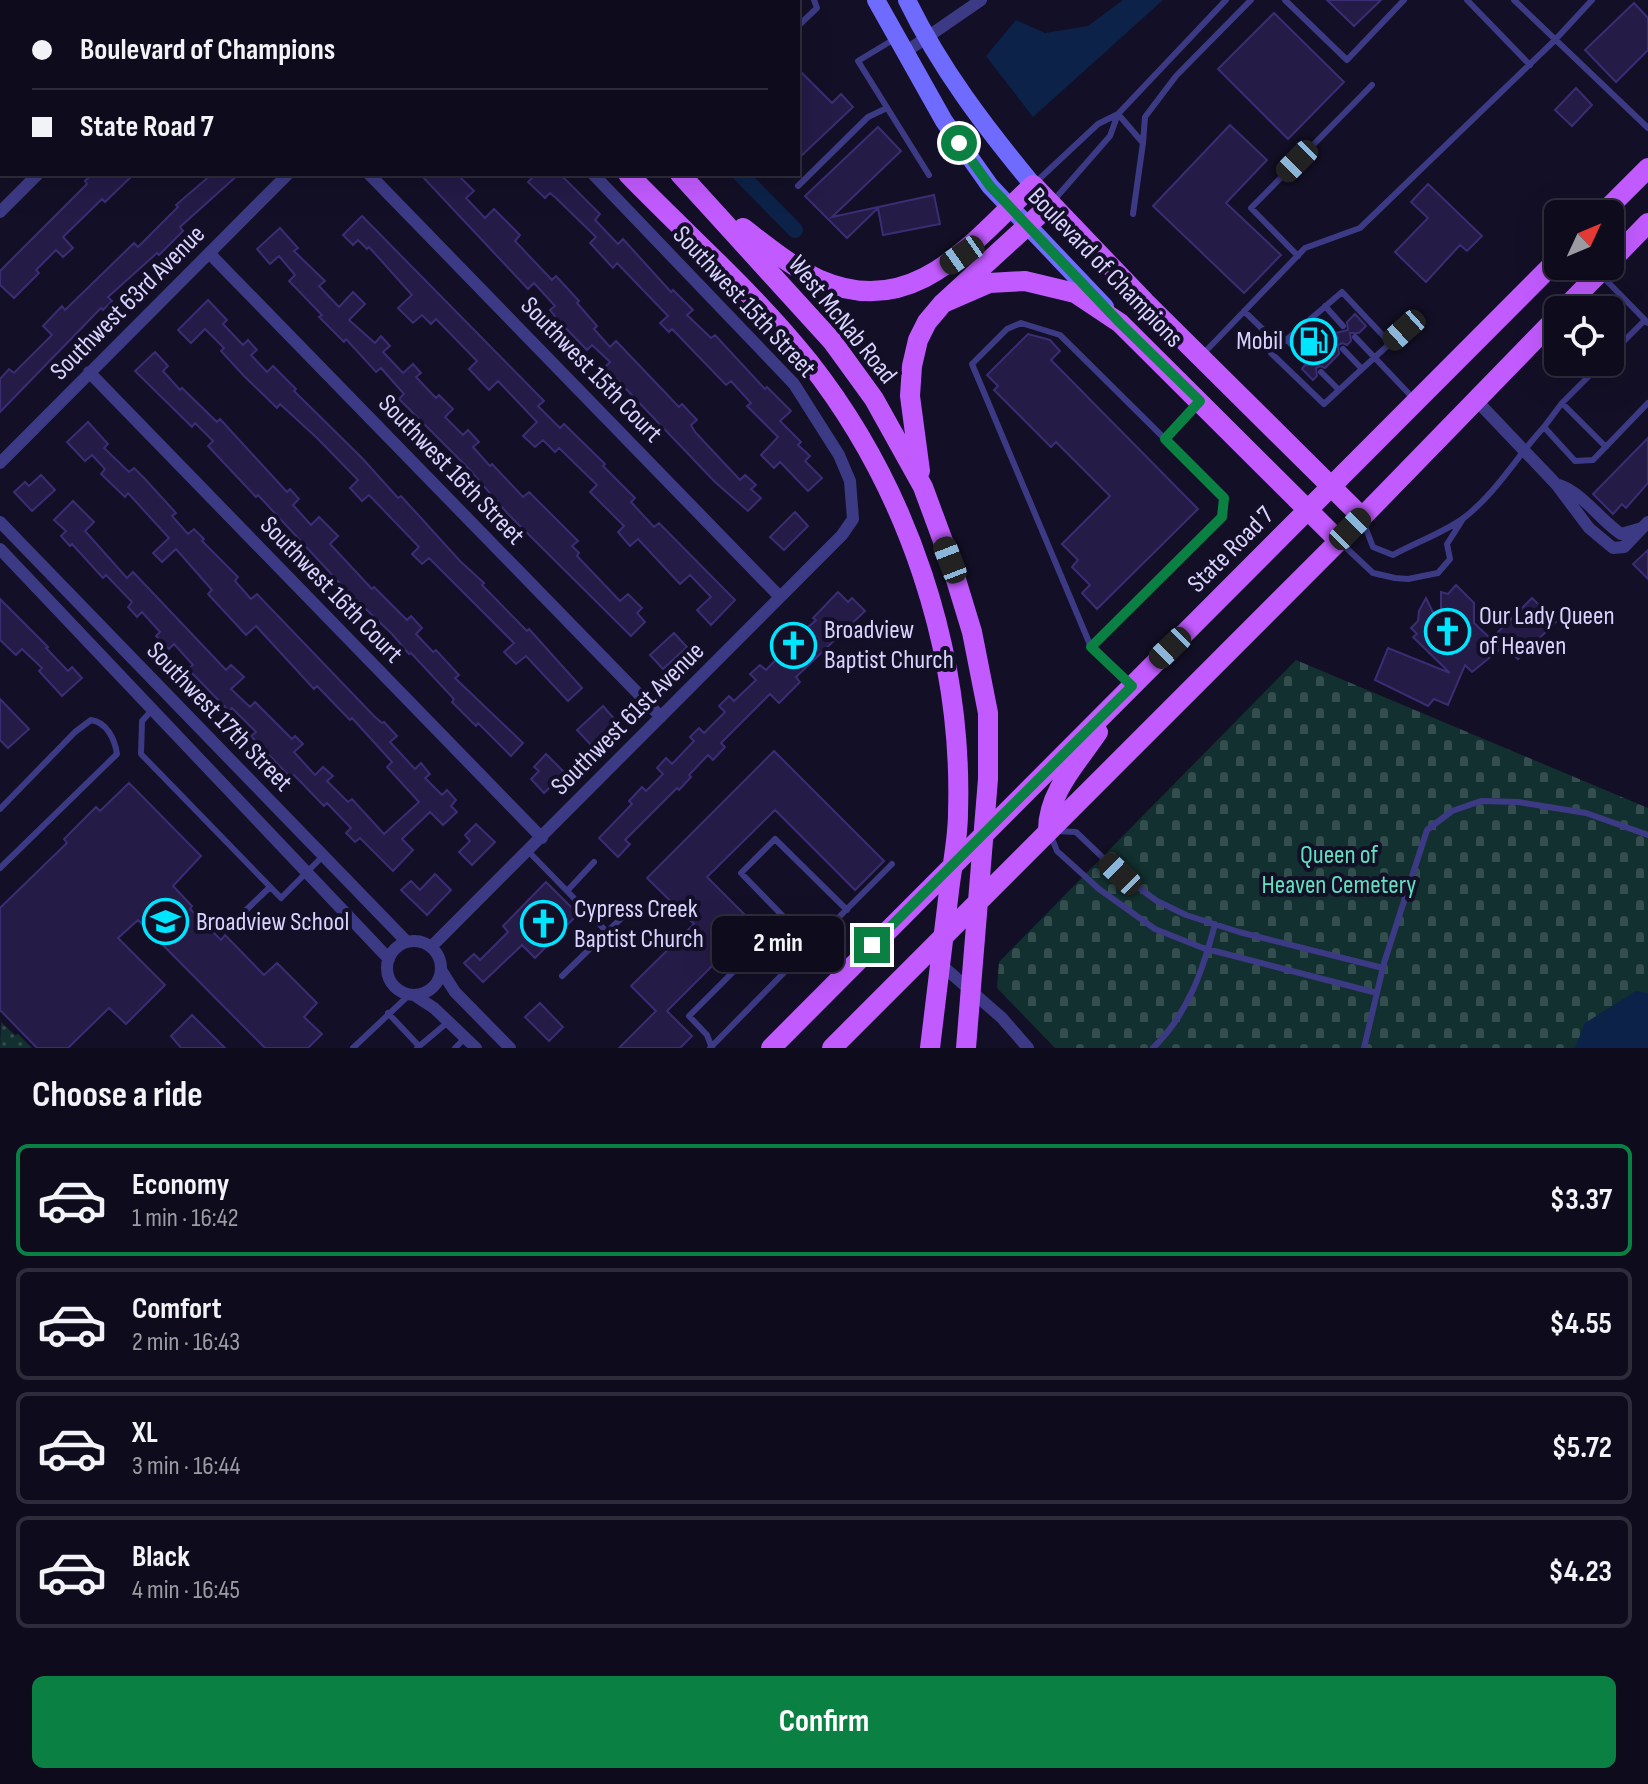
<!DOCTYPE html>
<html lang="en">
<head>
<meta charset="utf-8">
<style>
	body { margin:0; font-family:"Sofia Sans Condensed",sans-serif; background:#1c1929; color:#f1f3f6; height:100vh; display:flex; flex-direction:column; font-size:30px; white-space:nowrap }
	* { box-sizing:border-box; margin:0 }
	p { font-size:26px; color:#9b9ba3 }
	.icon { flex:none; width:44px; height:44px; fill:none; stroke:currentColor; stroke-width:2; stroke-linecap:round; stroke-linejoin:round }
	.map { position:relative; height:1048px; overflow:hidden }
	.details { display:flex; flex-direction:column; background:#0e0b1c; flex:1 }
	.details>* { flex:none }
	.top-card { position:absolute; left:0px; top:0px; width:800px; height:176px; box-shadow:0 8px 32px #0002,0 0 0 2px #2e2b3b; display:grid; align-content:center; height:176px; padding:0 32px; background:#0e0b1c }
	.needle { width:52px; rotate:46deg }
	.tools { position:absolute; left:1544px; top:200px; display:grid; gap:16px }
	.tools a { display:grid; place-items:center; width:80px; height:80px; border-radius:12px; background:#0e0b1c; box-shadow:0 8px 32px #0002,0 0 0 2px #2e2b3b; font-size:40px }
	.end { position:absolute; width:36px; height:36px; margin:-18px; border:10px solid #0b8043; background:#fff; box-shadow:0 0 0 4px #fff }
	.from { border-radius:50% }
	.bubble { position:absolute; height:56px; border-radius:12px; background:#0e0b1c; box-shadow:0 8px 32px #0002,0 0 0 2px #2e2b3b; font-size:26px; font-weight:700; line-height:56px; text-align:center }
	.car { position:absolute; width:24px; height:48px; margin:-24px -12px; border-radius:10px; box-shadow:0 0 6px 2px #0007; background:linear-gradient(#222 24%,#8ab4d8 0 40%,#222 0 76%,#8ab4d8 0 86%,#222 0) }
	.top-card b { display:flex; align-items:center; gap:28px; height:76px; font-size:30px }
	.top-card b+b { border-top:2px solid #2e2b3b }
	.top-card i { width:20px; height:20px; background:#f1f3f6 }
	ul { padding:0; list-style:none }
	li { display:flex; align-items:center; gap:24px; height:112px; margin:0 16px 12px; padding:0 16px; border:4px solid #2e2b3b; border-radius:12px }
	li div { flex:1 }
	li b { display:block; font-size:30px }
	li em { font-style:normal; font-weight:700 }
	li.active { border-color:#0b8043 }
	li>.icon { width:72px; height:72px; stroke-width:1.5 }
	h2 { padding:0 32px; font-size:36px; line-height:96px }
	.primary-button { display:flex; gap:16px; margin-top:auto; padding:16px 32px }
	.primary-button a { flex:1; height:92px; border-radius:12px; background:#0b8043; color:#fff; font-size:32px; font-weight:700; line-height:92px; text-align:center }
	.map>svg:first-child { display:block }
	.cemetery { fill:url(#cemetery-stones) }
	.park { fill:url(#park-dots) }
	.water { fill:#0c2248 }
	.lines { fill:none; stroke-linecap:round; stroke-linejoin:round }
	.canal { stroke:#0c2248; stroke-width:16 }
	.building { fill:#241b47; stroke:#3b2d73; stroke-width:2 }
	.lane { stroke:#3d3a85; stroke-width:6 }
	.street { stroke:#3d3a85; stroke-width:12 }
	.secondary { stroke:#6f6bff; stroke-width:18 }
	.primary { stroke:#c25bff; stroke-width:20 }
	.route { stroke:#0b8043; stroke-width:10 }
	.labels { text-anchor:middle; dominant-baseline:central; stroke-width:8; stroke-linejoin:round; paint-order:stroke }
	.street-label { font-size:26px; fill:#d9d4ff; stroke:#130f26 }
	.poi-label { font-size:26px; fill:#d9d4ff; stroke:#130f26; text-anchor:start }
	.park-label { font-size:26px; fill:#5fe0c0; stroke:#130f26 }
</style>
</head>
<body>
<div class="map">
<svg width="1648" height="1048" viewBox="0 0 1648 1048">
	<defs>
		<pattern id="cemetery-stones" width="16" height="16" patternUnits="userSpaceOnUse" patternTransform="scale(2)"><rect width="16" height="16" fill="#12302f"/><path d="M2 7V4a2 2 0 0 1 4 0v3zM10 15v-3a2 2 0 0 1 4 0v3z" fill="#344d4e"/></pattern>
		<pattern id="park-dots" width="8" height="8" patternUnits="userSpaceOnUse" patternTransform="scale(2)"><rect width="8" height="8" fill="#12302f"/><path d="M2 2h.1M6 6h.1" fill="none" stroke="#344d4e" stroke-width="1.8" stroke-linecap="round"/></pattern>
	</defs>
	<rect width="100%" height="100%" fill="#130f26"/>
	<path class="cemetery" d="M1296,660L1648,808V1048H1055L997,988L999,962Z"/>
	<path class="park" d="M1,1022L15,1035L18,1034L32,1048H0Z"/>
	<path class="water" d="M1123,0H1163L1033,117L986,56L1016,20L1045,33L1088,26Z
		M1636,991L1648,993V1048H1575L1585,1023Z"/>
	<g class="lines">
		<path class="canal" d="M573,0L575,2
			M740,174L795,230"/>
	</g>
	<path class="building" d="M1327,0H1381L1354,26Z
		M1634,3L1648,18V50L1616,82L1585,50Z
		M1274,13L1344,82L1288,139L1218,69Z
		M798,69L832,103L841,94L853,107L798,159Z
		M1576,88L1592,105L1572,126L1555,110Z
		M1230,125L1267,160L1226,203L1281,255L1244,293L1153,206Z
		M878,127L901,151L832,217L934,195L940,224L883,235L878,208L847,238L805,196Z
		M92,174H134L105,202L102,199L63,237L73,248L63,257L56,250L36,270L39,273L14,298L0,285V271L87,184L85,181Z
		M212,174H239L180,227L183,231L159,255L157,253L108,297L112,301L103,310L101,308L0,412V379L9,369L14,373L52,335L43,326L62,306L65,310L134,243L138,247L178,207L176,205Z
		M420,174H457L474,191L466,198L485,218L494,209L520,235L515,241L552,280L556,276L579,301L577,303L597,326L594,329L610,347L616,341L679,407L682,404L697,420L691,425L695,432L740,480L745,475L756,485L751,489L761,498L748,511L715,482L605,367L610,362L592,345L587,350L558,320L550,310L555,306L534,283L528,289Z
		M536,174H560L600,214L595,220L618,244L623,239L671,292L673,290L693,310L687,315L711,338L715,335L765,389L767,387L791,411L780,421L801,442L798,445L810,456L805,461L822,478L808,491L780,462L774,468L761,455L778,437L747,406L751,403L731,381L726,385L672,329L669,332L660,323L668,316L617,263L613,268L590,243L596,237L557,199L550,193L545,198L528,182Z
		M1428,184L1482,236L1467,251L1460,245L1426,282L1395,252L1428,218L1411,202Z
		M362,216L544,401L538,406L560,428L564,424L605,464L603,466L635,498L631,502L654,527L659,523L735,600L711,625L697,610L711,597L690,575L680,584L638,539L630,546L618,532L624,526L590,492L597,485L559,448L555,452L543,440L535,447L523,436L537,422L498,381L489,390L469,369L477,361L436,319L431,324L422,315L413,323L398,308L412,295L369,247L367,249L358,240L353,245L343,235Z
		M280,228L298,248L294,251L325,281L319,286L339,307L353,292L365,304L349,320L375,343L381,336L390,346L383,352L403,373L413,364L421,373L416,377L436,398L439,395L453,409L445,417L463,435L468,430L479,442L473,447L490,466L492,464L523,497L529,492L578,541L572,546L579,553L577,556L620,601L628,594L642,608L637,613L645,622L631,636L508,514L469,469L399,399L404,394L381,368L376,372L346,339L344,342L319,317L322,315L289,281L295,275L279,256L270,264L257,249Z
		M208,300L227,320L223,324L243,345L248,340L257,350L251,355L267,372L273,366L296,389L294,391L362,458L398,498L401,496L460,561L484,583L482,585L527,631L529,629L582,688L568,701L526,656L516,664L504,652L514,643L429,558L422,564L412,554L419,547L369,495L362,501L350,488L358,480L317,438L280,404L277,408L244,376L221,351L224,348L205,329L191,343L178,330Z
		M1355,314L1366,326L1359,333H1350L1351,341L1347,345L1342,343L1338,345L1339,354L1325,368L1320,366L1316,368L1317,376L1313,380L1302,369L1305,365H1314L1315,355L1300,339L1313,327L1327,342L1334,343L1338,338L1336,333L1348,330L1347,322Z
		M1028,334L1050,340L1060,351L1051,360L1198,509L1097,609L1082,593L1090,585L1072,567L1078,560L1062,544L1110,496L1056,442L1051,447L994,390L998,386L987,375Z
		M155,352L168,366L163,371L180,390L182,388L217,422L220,419L287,492L290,489L299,499L293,505L311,525L319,517L338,536L330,544L372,589L374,587L407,620L411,616L422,628L416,634L433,652L436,650L459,675L455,678L523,743L511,756L478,723L476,726L452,702L454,699L411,653L409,654L392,634L348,592L258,495L256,497L208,446L213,441L195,423L192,427L135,371Z
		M88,422L108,444L104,448L129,472L134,468L145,479L176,513L172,516L188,534L194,529L204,539L202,541L238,577L235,581L251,599L257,594L374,716L382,723L384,722L397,736L390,742L415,769L421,763L430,774L425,778L442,795L447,790L456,800L451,806L457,812L443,825L430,812L402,839L413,850L393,871L360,838L355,842L346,833L351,828L327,803L324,806L294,775L291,778L251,736L256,732L232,708L229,711L188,669L193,665L174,644L169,649L156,636L160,632L142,612L137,617L128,607L132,602L106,575L103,578L72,544L70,546L61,536L66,531L54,520L73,501L94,522L85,531L127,578L133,572L226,670L231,665L244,677L231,689L250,707L255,702L292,739L295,736L303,744L294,752L315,775L323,767L333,776L327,781L348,802L352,799L384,834L419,802L387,767L392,762L352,718L350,720L317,686L314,689L256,626L246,635L208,594L212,590L176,549L162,562L153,553L169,538L128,493L125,497L101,474L105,469L92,455L85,461L67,442Z
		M1648,438V483L1626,508L1622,504L1613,514L1593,494Z
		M41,475L55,490L32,511L14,492L25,482L29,486Z
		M795,512L808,526L784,550L770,537Z
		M1648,550V579L1633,564Z
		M1456,585L1474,603V623L1491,639L1532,598L1556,622L1518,659L1504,646L1472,672L1465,665L1448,705L1434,699L1428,706L1375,680L1388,648L1450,673L1413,637L1417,634L1411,628L1418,621L1419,611L1426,598L1441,629V592L1448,594Z
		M838,592L848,602L852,598L865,611L796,677L800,682L779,703L770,694L721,743L725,747L713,760L708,755L689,775L691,777L679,790L677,788L625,840L630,844L618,857L599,838L632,804L629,801L642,787L646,791L663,774L657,768L666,758L672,764L694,741L690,737L699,728L704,733L725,712L719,706L729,696L734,701L756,680L750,674L760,665L766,670L787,648L781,642L791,633L796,638L816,620L813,618Z
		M0,599L48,647L46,648L68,671L72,667L82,678L62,696L39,671L42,668L22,649L16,655L0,640Z
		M674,633L687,647L663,669L650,655Z
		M0,699L29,729L8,748L0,740Z
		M603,706L617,722L592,746L577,730Z
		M774,751L884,861L855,890L775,810L707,877L754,924L667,1011L692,1036L680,1048H619L656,1011L631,986L694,924L647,878Z
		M546,754L565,773L544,793L531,779L539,771L534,767Z
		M129,783L201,856L173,886L192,906L190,909L221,940L225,935L264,975L277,963L317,1003L304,1017L322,1034L308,1048H265L138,920L118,938L165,985L126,1024L109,1008L68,1048H37L0,1010V908L67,843L64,839L96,807L100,811Z
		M476,824L495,842L472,865L459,852L470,841L465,835Z
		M435,874L451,890L427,915L401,890L411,881L420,890Z
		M546,882L578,914L535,958L522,945L483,982L464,963L474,954L480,960L508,932L503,926Z
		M540,1003L563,1027L549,1041L525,1017Z
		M192,1015L225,1048H181L171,1036Z"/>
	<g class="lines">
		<path class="lane" d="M633,0L635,2
			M1285,0L1347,60L1404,0
			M1467,0L1530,65
			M1514,0L1648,128
			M641,2L643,0
			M705,2L707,0
			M798,26L817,8L814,0
			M896,38L858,61L929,175
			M1118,114L1143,143L1133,214
			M1143,143L1145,117L1176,76L1251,0
			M1036,182L1098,124L1118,114L1226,0
			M798,186L868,117L887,108
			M1054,200L1110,136L1118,114
			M1298,256L1251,208L1372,85
			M1603,277L1648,323
			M1325,306L1343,326
			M1244,311L1279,345
			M1313,317L1332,337
			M1355,337L1414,399
			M1286,339L1309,361
			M1390,343L1342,292L1271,353L1324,404C1355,375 1386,347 1418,318
			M1343,349L1362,369
			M1202,355L1305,248L1360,228L1555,40L1592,0
			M1610,355L1645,320
			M1321,372L1339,390
			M1562,403L1606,447
			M1544,427L1562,403L1603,362
			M1363,521L1373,547L1393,555C1416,542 1444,533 1465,517C1497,492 1517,456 1544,427L1575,461L1593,460L1648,403
			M1341,543L1373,573L1395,578L1408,579L1438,573L1450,559L1447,544L1463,519
			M1091,647L1222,517L1224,498L1165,439
			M1129,683L1091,647L972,364L1007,329L1021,323L1060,335L1165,439L1198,404
			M153,709L142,721L141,754L281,898L323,856
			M0,809L75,732L91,720C107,722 115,740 117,754L0,868
			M1056,831L1076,832L1120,874L1157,901L1186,915L1239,932L1383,968
			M1051,836L1057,851L1099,889L1155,929L1203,948L1377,993
			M528,851L607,932L636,904
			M567,891L594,862
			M242,914L270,887
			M811,945L741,873L775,839L847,910
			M848,964L821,935L892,864
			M562,976L607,932
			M388,1013L419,1046
			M353,1048L409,995
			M417,1048L448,1022
			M455,1048L465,1038
			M710,1048L821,935
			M712,1048L707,1035L689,1016L786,919
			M1153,1048C1188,1014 1203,970 1215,924
			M1364,1048L1384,963L1427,830L1452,811L1481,801L1518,802L1586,813L1648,835"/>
		<path class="street" d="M426,0L428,2
			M209,2L211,0
			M904,53L981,0
			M369,174L780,597
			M0,212L38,174
			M209,253L661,717
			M89,372L542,838
			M1476,400L1556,484L1589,528L1613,548L1624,547L1648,522
			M0,463L288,174
			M1559,485C1584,494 1599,519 1621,534L1642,528
			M0,522L407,942
			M0,549L389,959
			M387 968a27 27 0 1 1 54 0a27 27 0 1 1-54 0Z
			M431,947L842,535L853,519L850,481L839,455L794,384L593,174
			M938,962L1002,1018L1028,1048
			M441,970L455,992L510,1048
			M414,995L434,1008L476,1048"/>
		<path class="secondary" d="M876,0L944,121L990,186L1105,307
			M907,0C940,68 985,127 1033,185"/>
		<path class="primary" d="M460,0L462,2
			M509,0L511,2
			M628,174C688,236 755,294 809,362C908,488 963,652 958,813C958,839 952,866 949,891C943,944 936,996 930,1048
			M680,174L832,341L874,399L923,487L950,560L972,632L988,713V779L966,1048
			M1602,214L1648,168
			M743,228C768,247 792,267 820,280C914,321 972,242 1033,185L1145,302L1362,517
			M1610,262L1648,223
			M943,303L989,283L1025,281L1075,293L1120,323L1339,541
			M1563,310L1606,266
			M920,471L910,396L912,366L918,340L927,322L943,303L1051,204
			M1048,830C1048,792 1078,762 1098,732
			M771,1048L1558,259
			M832,1048L1339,541L1558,316"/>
	</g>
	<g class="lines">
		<path class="route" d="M872,945L1132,686L1091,647L1222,517L1224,498L1165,439L1200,401L1120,323L990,186L959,143"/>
	</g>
	<defs>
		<symbol id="fuel-ring" viewBox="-11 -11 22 22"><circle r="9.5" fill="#130f26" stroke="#00e5ff" stroke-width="1.5"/><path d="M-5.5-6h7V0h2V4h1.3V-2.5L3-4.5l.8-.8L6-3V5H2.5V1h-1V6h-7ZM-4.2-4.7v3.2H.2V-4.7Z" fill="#00e5ff"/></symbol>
		<symbol id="church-ring" viewBox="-11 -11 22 22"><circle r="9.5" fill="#130f26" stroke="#00e5ff" stroke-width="1.5"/><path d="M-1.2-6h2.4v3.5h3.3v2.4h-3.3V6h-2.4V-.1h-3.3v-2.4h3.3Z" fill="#00e5ff"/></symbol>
		<symbol id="school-ring" viewBox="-11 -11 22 22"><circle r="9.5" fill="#130f26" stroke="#00e5ff" stroke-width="1.5"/><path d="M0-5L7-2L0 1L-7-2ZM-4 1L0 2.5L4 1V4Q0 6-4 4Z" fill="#00e5ff"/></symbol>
	</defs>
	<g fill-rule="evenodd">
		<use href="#fuel-ring" x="1288" y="316" width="51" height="51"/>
		<use href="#church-ring" x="1422" y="606" width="51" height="51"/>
		<use href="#church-ring" x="768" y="620" width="51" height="51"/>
		<use href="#school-ring" x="140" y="896" width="51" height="51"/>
		<use href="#church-ring" x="518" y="898" width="51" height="51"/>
	</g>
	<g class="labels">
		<g class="street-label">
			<text transform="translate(1105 268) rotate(46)">Boulevard of Champions</text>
			<text transform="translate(744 302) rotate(47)">Southwest 15th Street</text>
			<text transform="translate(128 303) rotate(-45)">Southwest 63rd Avenue</text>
			<text transform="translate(842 320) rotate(51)">West McNab Road</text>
			<text transform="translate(591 370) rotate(46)">Southwest 15th Court</text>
			<text transform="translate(451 470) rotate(46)">Southwest 16th Street</text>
			<text transform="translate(1231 550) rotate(-45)">State Road 7</text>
			<text transform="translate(331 590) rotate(46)">Southwest 16th Court</text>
			<text transform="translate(219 717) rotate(46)">Southwest 17th Street</text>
			<text transform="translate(628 719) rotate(-45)">Southwest 61st Avenue</text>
		</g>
		<g class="poi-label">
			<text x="1283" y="341" text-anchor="end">Mobil</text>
			<text x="1479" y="616">Our Lady Queen<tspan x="1479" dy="30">of Heaven</tspan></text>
			<text x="824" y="630">Broadview<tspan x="824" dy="30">Baptist Church</tspan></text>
			<text x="574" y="909">Cypress Creek<tspan x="574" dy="30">Baptist Church</tspan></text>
			<text x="196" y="922">Broadview School</text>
		</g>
		<g class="park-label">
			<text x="1339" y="855">Queen of<tspan x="1339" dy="30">Heaven Cemetery</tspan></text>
		</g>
	</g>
</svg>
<div class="tools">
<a><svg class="needle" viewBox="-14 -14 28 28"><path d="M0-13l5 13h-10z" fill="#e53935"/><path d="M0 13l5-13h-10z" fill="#9b9ba3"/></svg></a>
<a><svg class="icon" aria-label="locate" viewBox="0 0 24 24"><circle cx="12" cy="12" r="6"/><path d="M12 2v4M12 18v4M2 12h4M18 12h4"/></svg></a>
</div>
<i class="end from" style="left:959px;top:143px"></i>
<i class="end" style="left:872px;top:945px"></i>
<div class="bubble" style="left:712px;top:916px;width:132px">2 min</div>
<i class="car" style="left:1297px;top:161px;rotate:225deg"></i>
<i class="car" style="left:962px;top:255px;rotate:235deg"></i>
<i class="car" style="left:1404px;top:330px;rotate:228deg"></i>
<i class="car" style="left:1350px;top:529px;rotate:45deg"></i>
<i class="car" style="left:950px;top:560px;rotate:339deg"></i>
<i class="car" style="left:1170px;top:648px;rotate:226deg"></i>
<i class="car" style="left:1120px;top:874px;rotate:314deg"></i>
<div class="top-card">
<b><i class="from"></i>Boulevard of Champions</b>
<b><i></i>State Road 7</b>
</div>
</div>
<section class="details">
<h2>Choose a ride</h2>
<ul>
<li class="active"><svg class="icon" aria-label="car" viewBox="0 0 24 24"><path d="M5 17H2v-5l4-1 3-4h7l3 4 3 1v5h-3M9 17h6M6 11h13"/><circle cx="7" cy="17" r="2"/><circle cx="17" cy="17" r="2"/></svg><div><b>Economy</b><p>1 min · 16:42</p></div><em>$3.37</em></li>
<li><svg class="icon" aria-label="car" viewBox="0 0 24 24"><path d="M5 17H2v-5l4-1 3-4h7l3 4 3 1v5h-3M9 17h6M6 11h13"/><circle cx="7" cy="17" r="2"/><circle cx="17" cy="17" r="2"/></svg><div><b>Comfort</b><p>2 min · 16:43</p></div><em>$4.55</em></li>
<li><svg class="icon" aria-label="car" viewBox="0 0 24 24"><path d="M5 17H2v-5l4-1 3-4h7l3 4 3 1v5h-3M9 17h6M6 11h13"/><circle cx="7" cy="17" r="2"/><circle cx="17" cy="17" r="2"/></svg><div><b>XL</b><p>3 min · 16:44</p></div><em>$5.72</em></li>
<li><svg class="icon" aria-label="car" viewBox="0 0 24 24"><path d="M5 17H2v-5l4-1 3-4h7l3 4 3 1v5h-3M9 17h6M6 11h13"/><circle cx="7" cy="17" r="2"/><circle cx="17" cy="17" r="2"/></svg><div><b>Black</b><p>4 min · 16:45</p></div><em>$4.23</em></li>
</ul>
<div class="primary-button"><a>Confirm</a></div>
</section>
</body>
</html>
